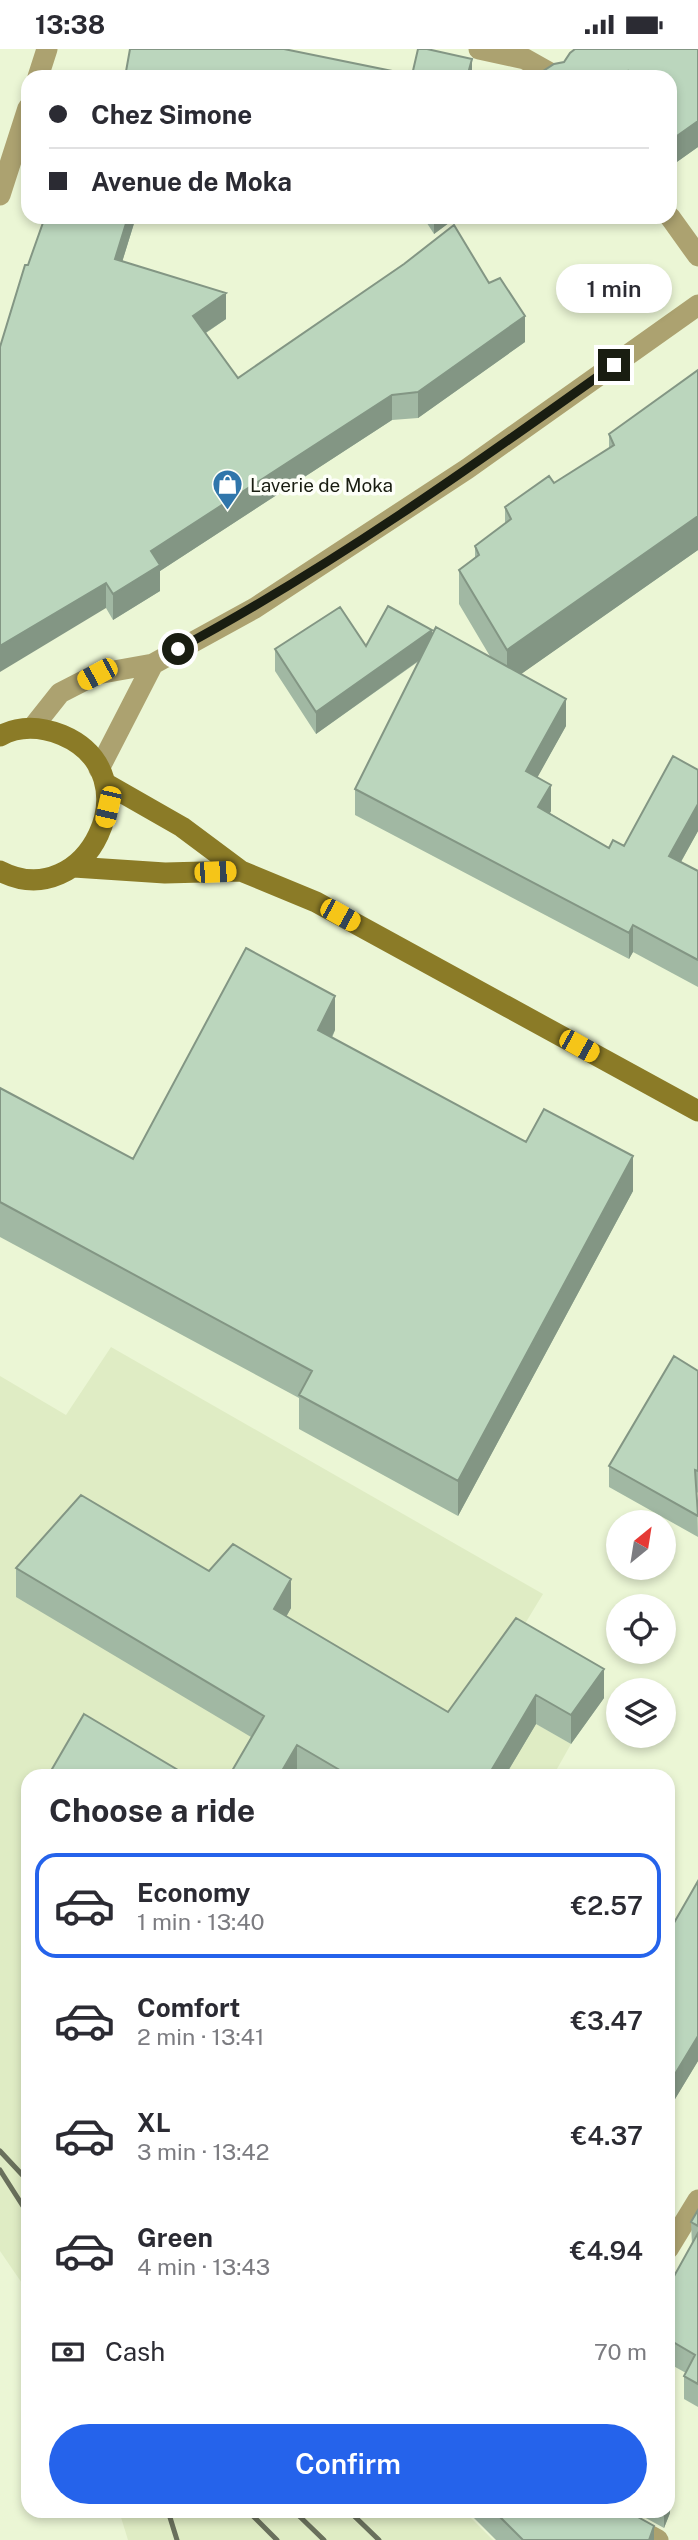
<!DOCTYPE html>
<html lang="en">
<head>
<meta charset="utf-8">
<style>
	body { margin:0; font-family:"Public Sans",sans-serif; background:#f7f7f7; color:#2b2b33; height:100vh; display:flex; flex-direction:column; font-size:26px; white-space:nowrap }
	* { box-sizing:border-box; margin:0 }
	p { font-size:23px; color:#7c7c81 }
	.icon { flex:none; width:38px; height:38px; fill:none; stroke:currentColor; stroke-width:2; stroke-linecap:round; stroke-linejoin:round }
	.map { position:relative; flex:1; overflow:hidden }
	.side { position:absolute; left:21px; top:1720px; width:654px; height:749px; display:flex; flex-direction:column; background:#fff; border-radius:21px; box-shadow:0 4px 10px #0003 }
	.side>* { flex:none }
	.guide { position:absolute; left:21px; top:21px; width:656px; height:154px; border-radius:21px; box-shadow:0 4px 10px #0003; display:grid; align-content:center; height:154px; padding:0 28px; background:#fff }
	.needle { width:46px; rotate:30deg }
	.tools { position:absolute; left:606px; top:1461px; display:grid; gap:14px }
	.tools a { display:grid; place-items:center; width:70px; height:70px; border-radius:50%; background:#fff; box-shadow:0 4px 10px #0003; font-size:35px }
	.end { position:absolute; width:32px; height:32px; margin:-16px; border:9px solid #191d11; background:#fff; box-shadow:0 0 0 4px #fff }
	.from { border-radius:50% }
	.bubble { position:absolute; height:49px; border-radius:24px; background:#fff; box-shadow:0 4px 10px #0003; font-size:23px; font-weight:600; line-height:49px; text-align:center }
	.car { position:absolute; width:21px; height:42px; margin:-21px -10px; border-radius:9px; box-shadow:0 0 5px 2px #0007; background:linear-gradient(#f5c518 24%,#345 0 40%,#f5c518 0 76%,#345 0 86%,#f5c518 0) }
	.guide b { display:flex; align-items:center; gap:24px; height:66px; font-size:26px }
	.guide b+b { border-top:2px solid #e1e1e2 }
	.guide i { width:18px; height:18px; background:#2b2b33 }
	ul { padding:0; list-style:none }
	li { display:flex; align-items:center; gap:21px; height:105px; margin:0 14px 10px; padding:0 14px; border:4px solid transparent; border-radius:21px }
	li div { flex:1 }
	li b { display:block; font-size:26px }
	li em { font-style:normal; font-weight:600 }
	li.on { border-color:#2563eb }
	li>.icon { width:63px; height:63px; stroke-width:1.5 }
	h2 { padding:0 28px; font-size:32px; line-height:84px }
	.pay { display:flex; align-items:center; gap:18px; height:77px; padding:0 28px; font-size:26px }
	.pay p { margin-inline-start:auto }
	.button { display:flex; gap:14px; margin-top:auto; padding:14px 28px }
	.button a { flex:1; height:80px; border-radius:42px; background:#2563eb; color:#fff; font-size:28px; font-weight:600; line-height:80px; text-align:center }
	.status { display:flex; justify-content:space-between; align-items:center; height:49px; padding:0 35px; background:#fff; direction:ltr }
	.status svg { height:19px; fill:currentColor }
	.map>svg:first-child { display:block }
	.built { fill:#dfecc4 }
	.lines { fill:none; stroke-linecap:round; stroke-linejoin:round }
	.street { stroke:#aca270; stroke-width:21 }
	.secondary { stroke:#8b7b27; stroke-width:21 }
	.rail { stroke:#69705c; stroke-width:5 }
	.wall { fill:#a1b8a3 }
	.shaded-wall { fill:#839684 }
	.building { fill:#bbd6bd; stroke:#839684; stroke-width:2 }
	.route { stroke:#191d11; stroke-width:9 }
	.labels { text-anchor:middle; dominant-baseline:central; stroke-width:7; stroke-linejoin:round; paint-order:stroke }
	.poi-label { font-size:19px; fill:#191d11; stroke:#fdfff8; text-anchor:start }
</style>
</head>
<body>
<div class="status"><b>13:38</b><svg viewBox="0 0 49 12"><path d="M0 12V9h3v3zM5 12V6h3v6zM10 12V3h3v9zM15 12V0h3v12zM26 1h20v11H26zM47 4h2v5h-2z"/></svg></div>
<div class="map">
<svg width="698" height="2491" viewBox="0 0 698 2491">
	<rect width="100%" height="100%" fill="#ebf6d5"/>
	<path class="built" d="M111,1298L543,1545L483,1644L571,1695L553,1727H28V2243L0,2202V1327L66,1366Z
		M119,2462H464L493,2491H128Z"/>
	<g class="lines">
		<path class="street" d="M479,0L525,10L557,28
			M38,28L47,0
			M0,146L28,59
			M670,168L698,207
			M33,678L60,644L97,625L153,615L255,559L467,420L698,256
			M99,720L153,615
			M668,2200L698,2151
			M605,2462L658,2491"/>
		<path class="secondary" d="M0,687C20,676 42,678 62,686C155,725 87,867 0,822
			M105,734L182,778L241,822L316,853L698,1062
			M74,818L165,824L241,822"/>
		<path class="rail" d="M0,2102L28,2132
			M0,2121L28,2165
			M168,2462L177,2491
			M248,2462L277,2491
			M294,2462L324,2491
			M349,2462L379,2491"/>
	</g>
	<path class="wall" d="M698,0V98L674,115L670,110V28H534Z
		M136,168L122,213L226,270L206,284L238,329L525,293L418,369L392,371L160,522V542L113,571L106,559L28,216Z
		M423,168H457L434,185Z
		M698,321V501L521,625L566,677L537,728L551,762L550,764L609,799L624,797L698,721V782L681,813L698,822V938L633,903L629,910L355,766V740L419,612L316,685L275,622V600L366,597L432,586L491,609L459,555V521L475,510V497L505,475V458L554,434L609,400V385Z
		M335,981L332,989L526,1093L633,1142L458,1467L299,1380V1349L0,1188V1039L133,1110Z
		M698,1322V1444L697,1443L698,1488L609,1438V1417Z
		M16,1519L209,1522L291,1559L286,1568L448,1663L516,1569L604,1649L571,1695L536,1675L505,1727H301L297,1725L296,1727H229L251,1688L16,1548Z
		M698,1832V2012L672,2055L668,2053V1878L671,1879Z
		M698,2161V2358L684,2350V2327L686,2324L668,2314V2238L692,2196L691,2173Z
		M467,2462H598L654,2491H496Z
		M633,2462H668L670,2464L664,2479Z"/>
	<path class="shaded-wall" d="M472,10V28H467Z
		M628,22V28H619Z
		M698,72V98L674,115V89Z
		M128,168H136L115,236V210Z
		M434,168H457L434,185Z
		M226,244V270L193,292V267Z
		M525,267V293L418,369V343Z
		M392,346V371L160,522V542L113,571V545L151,502Z
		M698,467V501L507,635V601Z
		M106,534V559L0,623V597Z
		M432,581V602L316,685V663Z
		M566,650V677L526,749V722Z
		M551,736V762L538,785V758Z
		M698,755V782L669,834V807Z
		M633,876V903L629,910V884Z
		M335,947V981L318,1015V981Z
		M633,1107V1142L458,1467V1432Z
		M291,1530V1559L274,1589V1560Z
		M604,1620V1649L571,1695V1666Z
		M536,1646V1675L505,1727H488Z
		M297,1696V1725L296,1727H279Z
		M698,1987V2012L672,2055V2030Z
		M670,2451V2464L664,2479V2466L666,2462H668V2455Z
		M654,2477V2491H649Z"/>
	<path class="building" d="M130,0H284L412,26L418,0H427L472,10L467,28H125Z
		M575,0H698V72L674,89L670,84V28H632L628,22L619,28H534L554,15L564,13L570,4Z
		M85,23L98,28H83Z
		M45,168H128L115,210L226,244L193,267L238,329L404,215L454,176L489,234L500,229L525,267L418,343L392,346L151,502L160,516L113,545L106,534L0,597V298L25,216H28Z
		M698,321V467L507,601L459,521L479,506L475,497L511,470L505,458L549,427L554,434L614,396L609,385Z
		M388,557L432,581L316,663L275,600L340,558L366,597Z
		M436,578L566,650L526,722L551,736L538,758L609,799L613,791L624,797L673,707L698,721V755L669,807L698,822V911L633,876L629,884L355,740Z
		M246,899L335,947L318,981L526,1093L544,1060L633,1107L458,1432L299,1346L312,1322L0,1153V1039L133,1110Z
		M674,1307L698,1322V1422L695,1421L698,1467L609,1417Z
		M81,1446L209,1522L233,1495L291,1530L274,1560L448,1663L516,1569L604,1620L571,1666L536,1646L488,1727H350L297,1696L279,1727H229L264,1667L16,1519Z
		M84,1665L188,1727H48Z
		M698,1832V1987L672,2030L668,2028V1878L671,1879Z
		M698,2161V2177L691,2173Z
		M698,2184V2335L684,2327L695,2306L668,2290V2238Z
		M494,2462H598L606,2467L609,2462H627L654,2477L649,2491H523Z
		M657,2462H666L664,2466Z"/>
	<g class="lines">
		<path class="route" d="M178,600C331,518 473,417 614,316"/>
	</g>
	<defs>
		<symbol id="shop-pin" viewBox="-11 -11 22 30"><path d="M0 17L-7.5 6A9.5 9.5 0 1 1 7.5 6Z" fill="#3076ab" stroke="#fdfff8"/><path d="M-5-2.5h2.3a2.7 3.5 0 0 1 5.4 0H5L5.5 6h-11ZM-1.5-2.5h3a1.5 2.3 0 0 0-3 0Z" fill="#fff"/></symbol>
	</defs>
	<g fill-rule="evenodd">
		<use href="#shop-pin" x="210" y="418" width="35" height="47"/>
	</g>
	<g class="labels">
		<g class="poi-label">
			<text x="250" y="436">Laverie de Moka</text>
		</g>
	</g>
</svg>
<div class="tools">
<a><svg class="needle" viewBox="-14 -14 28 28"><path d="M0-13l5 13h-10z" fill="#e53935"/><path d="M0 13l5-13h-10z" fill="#7c7c81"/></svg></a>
<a><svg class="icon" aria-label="locate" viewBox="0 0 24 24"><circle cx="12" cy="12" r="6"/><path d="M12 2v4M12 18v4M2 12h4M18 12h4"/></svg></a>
<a><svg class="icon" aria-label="layers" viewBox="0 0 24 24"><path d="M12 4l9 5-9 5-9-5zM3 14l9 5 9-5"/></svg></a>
</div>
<i class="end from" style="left:178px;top:600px"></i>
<i class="end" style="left:614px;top:316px"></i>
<div class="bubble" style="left:556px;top:215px;width:116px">1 min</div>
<i class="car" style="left:97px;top:625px;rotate:242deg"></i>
<i class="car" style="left:108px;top:758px;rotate:193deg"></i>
<i class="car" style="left:215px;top:823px;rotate:88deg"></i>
<i class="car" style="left:340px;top:866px;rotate:119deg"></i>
<i class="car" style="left:579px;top:997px;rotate:119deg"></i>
<div class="guide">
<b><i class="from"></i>Chez Simone</b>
<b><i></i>Avenue de Moka</b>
</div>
<section class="side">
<h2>Choose a ride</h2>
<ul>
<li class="on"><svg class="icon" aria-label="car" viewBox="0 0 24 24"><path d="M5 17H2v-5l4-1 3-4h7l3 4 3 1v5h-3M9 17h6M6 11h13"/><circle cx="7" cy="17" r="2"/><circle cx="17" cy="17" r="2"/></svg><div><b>Economy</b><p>1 min · 13:40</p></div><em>€2.57</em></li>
<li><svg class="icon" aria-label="car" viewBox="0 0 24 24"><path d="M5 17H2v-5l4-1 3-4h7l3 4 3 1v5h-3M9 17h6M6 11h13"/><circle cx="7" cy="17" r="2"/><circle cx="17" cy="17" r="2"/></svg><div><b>Comfort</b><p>2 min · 13:41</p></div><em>€3.47</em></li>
<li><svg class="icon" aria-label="car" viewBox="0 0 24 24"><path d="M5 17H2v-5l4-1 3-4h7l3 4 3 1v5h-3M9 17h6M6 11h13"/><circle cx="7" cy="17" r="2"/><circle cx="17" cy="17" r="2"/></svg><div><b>XL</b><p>3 min · 13:42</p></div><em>€4.37</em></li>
<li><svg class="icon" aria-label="car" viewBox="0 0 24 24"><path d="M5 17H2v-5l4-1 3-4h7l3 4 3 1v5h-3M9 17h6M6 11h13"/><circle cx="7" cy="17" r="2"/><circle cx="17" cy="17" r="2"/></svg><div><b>Green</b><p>4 min · 13:43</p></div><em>€4.94</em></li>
</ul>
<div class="pay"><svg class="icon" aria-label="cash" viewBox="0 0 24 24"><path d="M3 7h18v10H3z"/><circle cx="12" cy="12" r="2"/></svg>Cash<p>70 m</p></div>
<div class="button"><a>Confirm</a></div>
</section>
</div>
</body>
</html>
